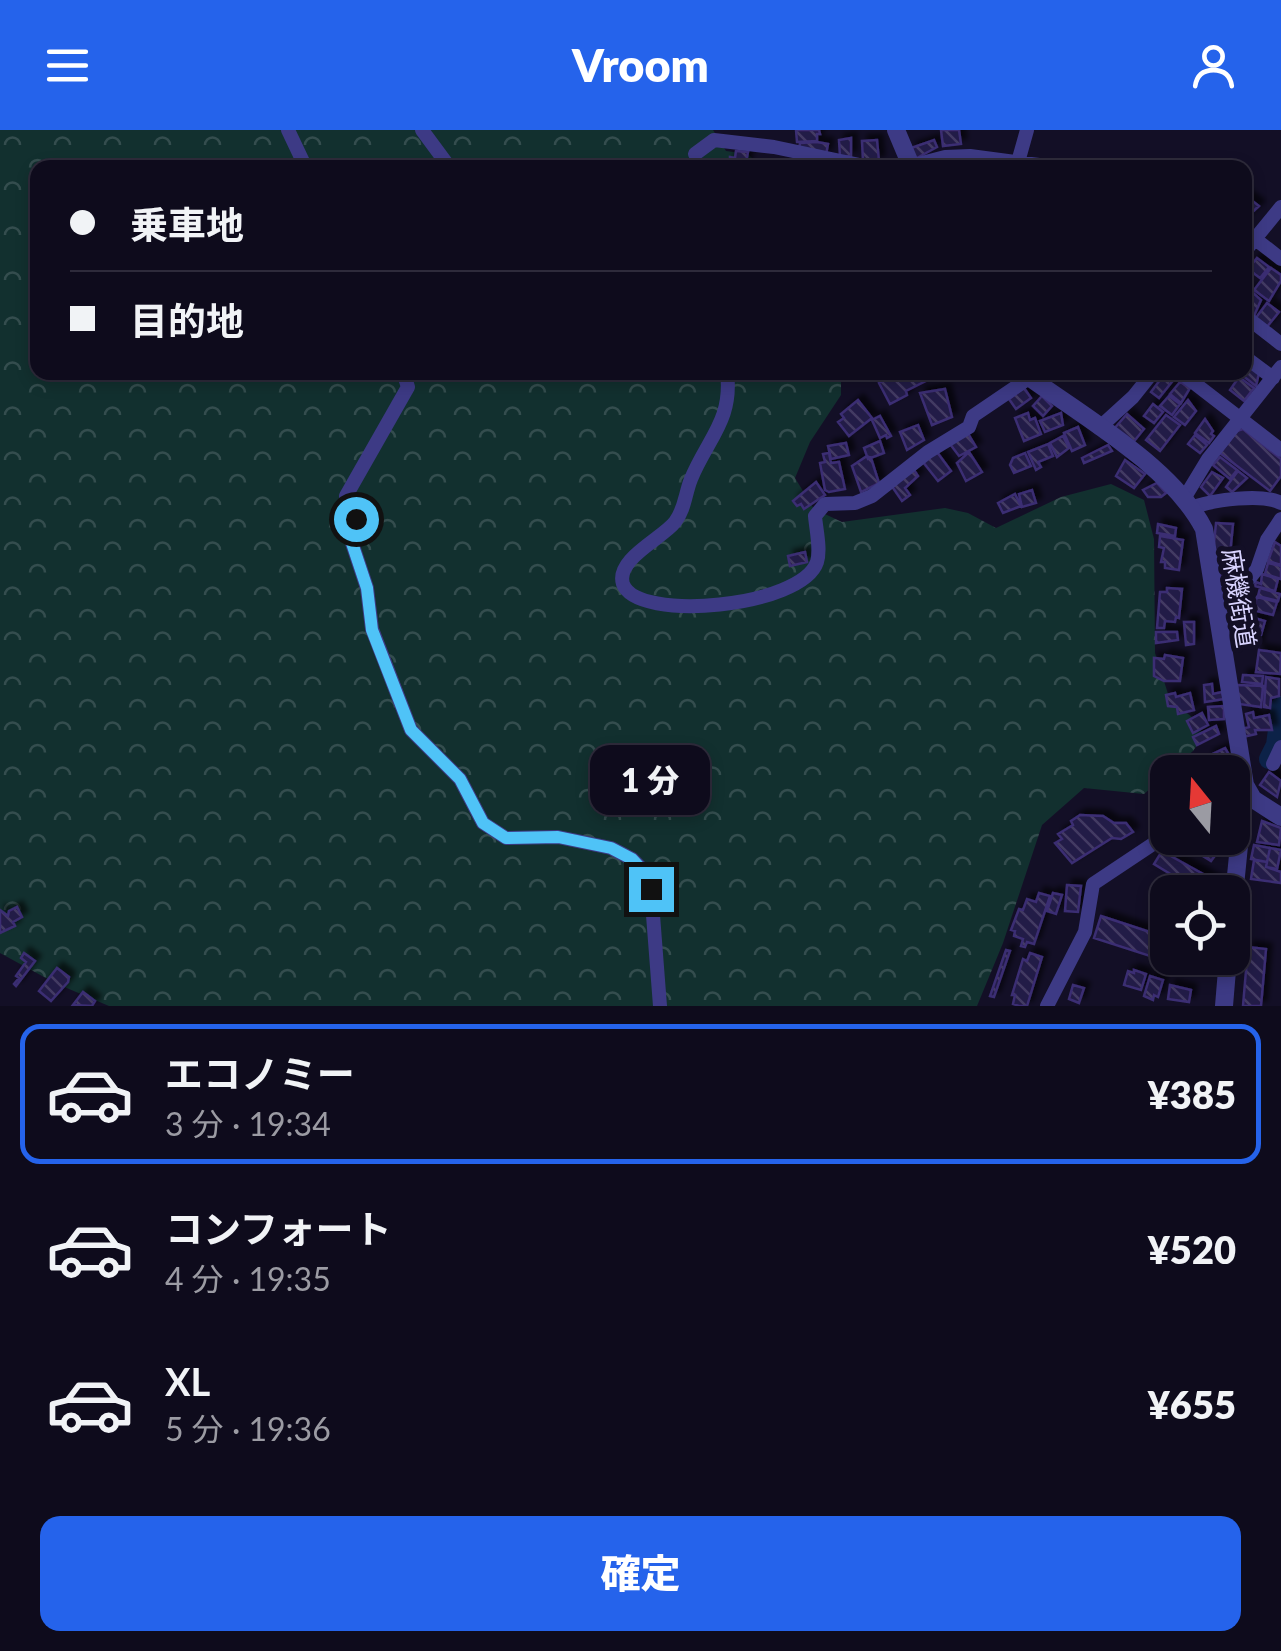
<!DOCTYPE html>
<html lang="ja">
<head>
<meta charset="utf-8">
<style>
	body { margin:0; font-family:Lato,"Noto Sans JP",sans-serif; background:#171425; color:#f1f3f6; height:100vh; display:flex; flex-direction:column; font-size:38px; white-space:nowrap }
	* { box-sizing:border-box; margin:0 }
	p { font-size:32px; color:#9b9ba3 }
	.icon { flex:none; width:55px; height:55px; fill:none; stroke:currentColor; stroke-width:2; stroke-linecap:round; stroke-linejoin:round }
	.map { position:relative; height:876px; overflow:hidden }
	.side { display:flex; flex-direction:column; background:#0e0b1c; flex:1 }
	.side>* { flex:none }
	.top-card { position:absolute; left:30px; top:30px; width:1222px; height:220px; border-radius:20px; box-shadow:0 5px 15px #0003,0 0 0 2px #2e2b3b; display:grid; align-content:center; height:220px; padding:0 40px; background:#0e0b1c }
	.needle { width:65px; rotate:342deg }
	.controls { position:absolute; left:1150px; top:625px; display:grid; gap:20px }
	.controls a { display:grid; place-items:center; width:100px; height:100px; border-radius:20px; background:#0e0b1c; box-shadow:0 5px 15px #0003,0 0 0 2px #2e2b3b; font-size:50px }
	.end { position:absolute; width:45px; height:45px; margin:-22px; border:12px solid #4fc3f7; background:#111; box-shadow:0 0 0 5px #111 }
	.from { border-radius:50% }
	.bubble { position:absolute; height:70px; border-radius:20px; background:#0e0b1c; box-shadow:0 5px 15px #0003,0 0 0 2px #2e2b3b; font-size:32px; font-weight:800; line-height:70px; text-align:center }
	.top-card b { display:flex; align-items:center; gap:35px; height:95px; font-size:38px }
	.top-card b+b { border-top:2px solid #2e2b3b }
	.top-card i { width:25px; height:25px; background:#f1f3f6 }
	ul { padding:18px 0 0; list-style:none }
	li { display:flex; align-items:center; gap:30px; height:140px; margin:0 20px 15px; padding:0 20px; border:5px solid transparent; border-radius:20px }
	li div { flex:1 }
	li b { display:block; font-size:38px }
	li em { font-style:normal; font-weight:800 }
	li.selected { border-color:#2563eb }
	li>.icon { width:90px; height:90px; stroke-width:1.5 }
	.primary-button { display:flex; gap:20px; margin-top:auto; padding:20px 40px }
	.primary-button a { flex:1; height:115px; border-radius:20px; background:#2563eb; color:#fff; font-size:40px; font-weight:800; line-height:115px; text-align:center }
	header { display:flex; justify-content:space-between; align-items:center; height:130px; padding:0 40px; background:#2563eb; color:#fff; font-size:45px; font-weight:800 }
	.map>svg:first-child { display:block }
	.forest { fill:url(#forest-crowns) }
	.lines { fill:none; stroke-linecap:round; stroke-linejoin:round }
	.river { stroke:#0c2248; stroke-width:20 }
	.building { fill:url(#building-back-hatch); stroke:#3b2d73; stroke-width:2.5; filter:url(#shadow) }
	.minor { stroke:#3d3a85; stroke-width:14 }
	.tertiary { stroke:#3d3a85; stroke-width:18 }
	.route { stroke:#4fc3f7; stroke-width:12 }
	.labels { text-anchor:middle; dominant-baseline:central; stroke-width:10; stroke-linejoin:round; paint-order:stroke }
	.street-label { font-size:25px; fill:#d9d4ff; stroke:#130f26 }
</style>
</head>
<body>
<header><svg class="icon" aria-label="menu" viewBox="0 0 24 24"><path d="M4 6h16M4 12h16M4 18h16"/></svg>Vroom<svg class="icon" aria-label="person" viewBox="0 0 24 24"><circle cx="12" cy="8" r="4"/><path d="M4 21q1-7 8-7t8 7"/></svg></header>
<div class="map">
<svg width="1281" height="876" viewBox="0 0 1281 876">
	<defs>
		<pattern id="forest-crowns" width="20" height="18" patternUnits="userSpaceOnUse" patternTransform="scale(2.5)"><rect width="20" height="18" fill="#12302f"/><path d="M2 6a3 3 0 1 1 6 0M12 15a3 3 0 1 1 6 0" fill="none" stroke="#344d4e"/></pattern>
		<pattern id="building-back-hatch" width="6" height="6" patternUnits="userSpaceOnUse" patternTransform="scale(2.5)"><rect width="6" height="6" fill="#241b47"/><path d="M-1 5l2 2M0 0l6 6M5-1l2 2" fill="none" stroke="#433b63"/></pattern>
		<filter id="shadow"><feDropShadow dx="5.5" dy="-5.5" stdDeviation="2.5" flood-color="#0009"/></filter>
	</defs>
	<rect width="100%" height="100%" fill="#130f26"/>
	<path class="forest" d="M0,0H713L726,21L748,24L761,37L38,38V242L841,243V265L810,312L795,348L814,379L842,392L945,378L968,383L996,398L1061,367L1111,354L1144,370L1154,409L1155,523L1170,570L1192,587L1204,605L1193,621L1144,664L1084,658L1042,695L1003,813L977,876H109L55,853L0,823Z"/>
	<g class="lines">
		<path class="river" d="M1269,629L1276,615L1281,576"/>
	</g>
	<path class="building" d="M796,0H819L820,4H817V11L797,12Z
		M941,0H959L961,14L943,16Z
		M851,8V26L840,27L839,10Z
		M877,10L879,31L863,32L862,11Z
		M934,10L937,17L915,29L911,18Z
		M817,12L828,14L826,25L799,20L800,13Z
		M736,21L748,22L745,38H730V27L735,28Z
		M1246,66L1259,76L1246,88L1245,68Z
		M1257,128L1269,137L1260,148L1248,139Z
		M1271,138L1281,145V151L1269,171L1254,160Z
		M1251,161L1261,170L1254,186L1245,180V168Z
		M1267,173L1279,182L1266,198L1255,189Z
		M1246,236L1259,243L1256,256L1238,242H1245Z
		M892,242H944L906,261L907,265L890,274L879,253L893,246Z
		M1166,242L1175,248L1159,268L1151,262Z
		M1239,247L1254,258L1244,271L1230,260Z
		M1180,252L1190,258L1181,273L1170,264Z
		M1024,258L1031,268L1016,279L1009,269Z
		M945,259L952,287L932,295L920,263Z
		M1042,266L1052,276L1043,286L1033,276Z
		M1169,266L1180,274L1172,285L1160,276Z
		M858,270L872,288L849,306L838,292L844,288L841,284Z
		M1188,270L1196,281L1185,295L1174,287Z
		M1153,274L1163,282L1154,293L1144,286Z
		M1028,283L1030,290L1035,288L1041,304L1024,311L1015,288Z
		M1061,283L1063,295L1045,302L1040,291Z
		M1127,284L1144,299L1131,315L1113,300Z
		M1166,285L1180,295L1160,321L1146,310Z
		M880,286L891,306L887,308L886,305L880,308L872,290Z
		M1205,289L1213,301L1211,304L1214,306L1209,313L1195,303Z
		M918,295L924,310L907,320L900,302Z
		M1078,297L1085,315L1072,321L1064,303Z
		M1243,299L1281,329V346L1270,361L1220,323L1237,301Z
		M967,302L976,317L959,326L950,314Z
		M1195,305L1207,315L1200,323L1188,314Z
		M1063,306L1069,318L1057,327L1050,313Z
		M880,311L884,323L868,329L864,318Z
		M846,313L849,325L831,329L828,316Z
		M1048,314L1053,326L1038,332L1041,337L1036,340L1028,322Z
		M1108,315L1112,321L1084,333L1082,328Z
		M937,322L951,341L938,351L923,332Z
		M969,322L982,342L966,351L957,333Z
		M829,323L831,333L839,332L845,359L829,362L825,360L820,333L825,332L823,324Z
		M1025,323L1031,336L1014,343L1010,335L1013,328Z
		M867,326L871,328L879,353L861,362L852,336Z
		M1220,327L1237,340L1230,349L1213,335Z
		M1125,330L1145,344L1134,358L1116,346Z
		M914,340L918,346L905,358L910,365L902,371L891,355Z
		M1238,341L1247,348L1232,362L1226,357Z
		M1212,342L1223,348L1210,366L1201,357Z
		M816,352L825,365L804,379L801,374L797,376L793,371Z
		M1157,353L1166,363L1161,367H1148L1143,360Z
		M1032,360L1036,373L1022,377L1019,364Z
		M1015,364L1021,376L1003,383L998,373Z
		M1216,393L1233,394L1230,425L1213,423Z
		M1158,394L1176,398L1175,406L1157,403Z
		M1160,406L1183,410L1179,440L1165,438V432H1161L1164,418L1159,417Z
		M1275,412L1281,416V435L1268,431Z
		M805,422L807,432L790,436L788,426Z
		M1268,433L1281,436V449L1265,444Z
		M1220,441L1237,442V454L1220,452Z
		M1262,444L1278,449L1275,461L1255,456L1256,452L1261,454Z
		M1167,458L1182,459L1179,488L1176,487L1175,492L1165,491L1164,498H1157L1160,462H1167Z
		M1260,458L1280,464L1278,471L1258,466Z
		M1257,467L1277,472L1273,485L1253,480Z
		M1251,487L1265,491L1261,505L1246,501Z
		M1184,492H1194V514L1186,515Z
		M1156,502H1177L1178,510L1156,513Z
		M1243,504L1259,506L1258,517L1242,515Z
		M1259,520L1281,523L1280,544L1256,542Z
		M1165,525L1183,528L1180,551H1164L1154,546V528L1164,529Z
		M1243,545L1263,546L1262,554L1242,552Z
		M1266,547L1279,549V566L1271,568L1270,578L1264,577Z
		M1212,554L1213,564L1222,562L1224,569L1205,572L1204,555Z
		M1237,555L1263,556L1261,577L1239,574Z
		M1175,563L1176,567L1190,563L1194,580L1178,584L1177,577L1168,576L1166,565Z
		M1224,576V589L1209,590L1208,577Z
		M1253,582L1254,588L1269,585L1272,600H1255L1256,604L1243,607L1242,599L1249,597L1246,584Z
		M1202,583L1208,595L1193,603L1187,591Z
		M1216,596L1219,604L1197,615L1193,607Z
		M1225,618L1232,630L1215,640L1208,626Z
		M1269,642L1281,651L1277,667L1260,655Z
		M1080,685L1103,686L1114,693H1126L1133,702L1121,709L1112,708L1072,733L1055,713L1062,709L1058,704L1073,695L1071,691Z
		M1262,691L1281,698L1279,715L1257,712Z
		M1192,708H1199L1219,720L1211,731L1185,715Z
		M1254,715L1270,718L1267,732L1251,729Z
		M1164,718L1170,723L1169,725L1221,754L1216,762H1200L1154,734Z
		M1270,718L1281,720L1277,739L1266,737Z
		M1254,730L1267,732L1266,737L1281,742V753L1251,749Z
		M1067,755L1081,756L1078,782L1065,781Z
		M1039,763L1050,766L1034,814L1027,812L1025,817L1021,816L1023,809L1014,806L1015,801L1011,800L1019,779L1023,780L1027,769L1036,772Z
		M1053,763L1062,765L1056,784L1047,781Z
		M17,777L22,787L13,792L15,796L0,803V780L8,786L9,781Z
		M1101,786L1168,808V828H1208L1203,843L1094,808Z
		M1248,817L1266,819L1261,876H1243Z
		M1006,820L1010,821L994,867L990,866Z
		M24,823L35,831L16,856L14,854L19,848L16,846L26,832L21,828Z
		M1030,823L1042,827L1027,876H1019L1013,874L1015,865H1012L1023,829L1027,831Z
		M57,838L69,847L68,852L51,871L39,861Z
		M1134,840L1146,844L1141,860L1124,855L1128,841L1134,843Z
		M1150,846L1163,850L1158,867L1154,865L1153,870L1144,866Z
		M1073,855L1084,858L1079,873L1069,869Z
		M1170,855L1191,860L1189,872L1168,869Z
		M83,862L95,871L92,876L73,875Z"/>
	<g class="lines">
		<path class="minor" d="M288,0L306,38
			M422,0L450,38
			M695,24L714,10L774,17L874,38
			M1018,32L1027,0
			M903,38L945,27L970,26L1063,38
			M1245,101L1281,129
			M1245,121L1281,77
			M1245,186L1281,214
			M1245,227L1273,248
			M403,242L408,257L346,366L356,389L351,410L367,458L372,499L411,600L460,649L483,693L506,708L558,707L611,718L632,729L644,741L651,759L660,876
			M727,242C733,290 708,308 691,349C685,364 685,379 675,392C663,408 615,429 623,454C637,493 802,477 817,432C821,419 816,399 815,386L825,374L855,373L872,366L928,322L969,297L973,286L1029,248
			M1180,242L1281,320
			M1099,298L1133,267L1153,242
			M1185,367L1208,329L1281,237
			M1193,377C1214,370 1262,363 1281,373
			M1218,488L1257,439L1267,410L1281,389
			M1273,634L1281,617
			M1047,876L1085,802L1093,754L1168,704"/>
		<path class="tertiary" d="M896,0L912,38
			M1022,242C1079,284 1172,336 1204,399L1245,655L1232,786
			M1245,655L1253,669L1281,687
			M1224,876L1228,828"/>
	</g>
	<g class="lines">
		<path class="route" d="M356,389L351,410L367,458L372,500L411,600L460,649L483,693L506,708L558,707L611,718L632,729L644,742L651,759"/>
	</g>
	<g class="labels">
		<g class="street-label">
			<text transform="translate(1240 468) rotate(81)">麻機街道</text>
		</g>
	</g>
</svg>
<div class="controls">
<a><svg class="needle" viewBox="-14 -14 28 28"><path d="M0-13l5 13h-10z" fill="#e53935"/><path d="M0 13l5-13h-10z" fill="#9b9ba3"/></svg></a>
<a><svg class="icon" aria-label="locate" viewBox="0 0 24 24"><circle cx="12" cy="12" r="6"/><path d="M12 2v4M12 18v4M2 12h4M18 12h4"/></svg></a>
</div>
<i class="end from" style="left:356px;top:389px"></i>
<i class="end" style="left:651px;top:759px"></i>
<div class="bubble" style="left:590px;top:615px;width:120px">1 分</div>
<div class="top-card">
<b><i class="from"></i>乗車地</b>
<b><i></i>目的地</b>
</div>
</div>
<section class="side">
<ul>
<li class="selected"><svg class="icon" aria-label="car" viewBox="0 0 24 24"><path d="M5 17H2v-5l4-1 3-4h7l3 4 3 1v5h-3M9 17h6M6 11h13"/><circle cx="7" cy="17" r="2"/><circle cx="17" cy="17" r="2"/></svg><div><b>エコノミー</b><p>3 分 · 19:34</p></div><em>¥385</em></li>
<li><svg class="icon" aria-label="car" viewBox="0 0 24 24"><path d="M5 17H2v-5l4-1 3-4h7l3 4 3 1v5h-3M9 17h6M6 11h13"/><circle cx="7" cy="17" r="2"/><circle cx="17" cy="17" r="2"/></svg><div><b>コンフォート</b><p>4 分 · 19:35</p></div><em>¥520</em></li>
<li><svg class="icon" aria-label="car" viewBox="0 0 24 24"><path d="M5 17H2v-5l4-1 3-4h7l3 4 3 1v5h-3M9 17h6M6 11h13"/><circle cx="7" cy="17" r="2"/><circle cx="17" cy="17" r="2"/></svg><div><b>XL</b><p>5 分 · 19:36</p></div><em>¥655</em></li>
</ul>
<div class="primary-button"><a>確定</a></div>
</section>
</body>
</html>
